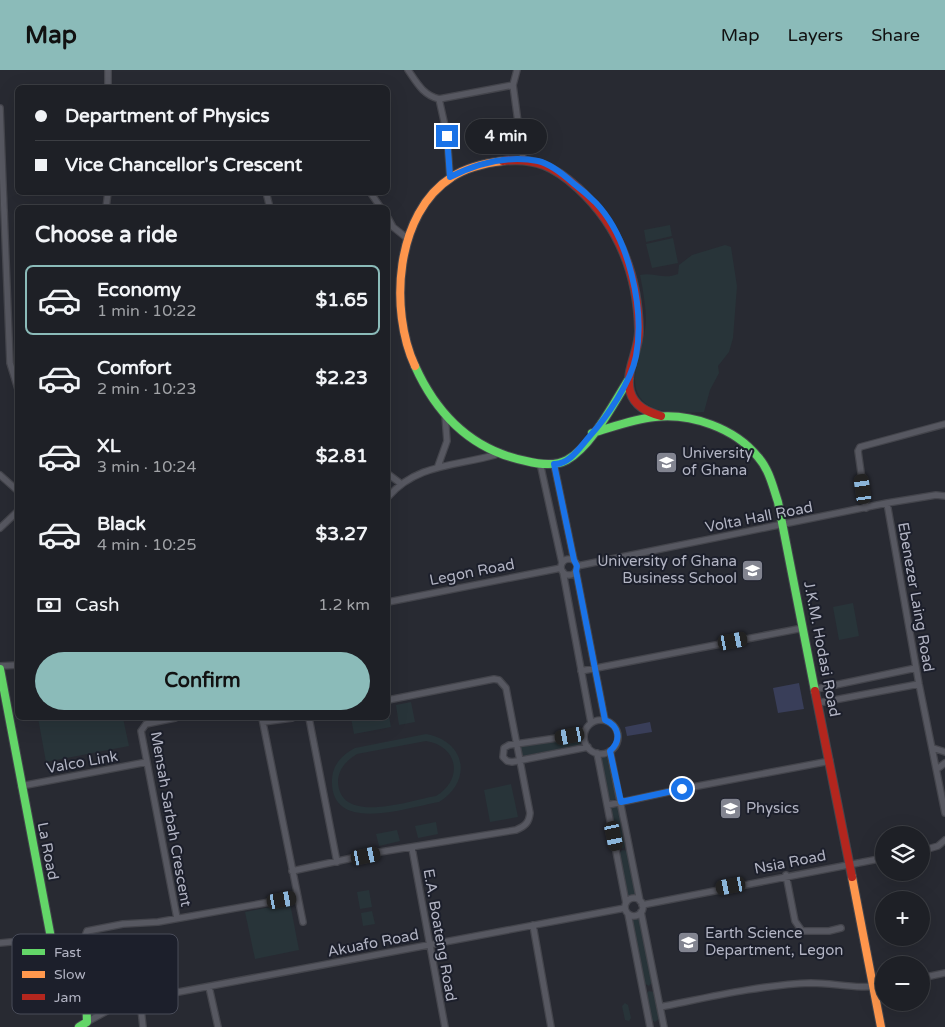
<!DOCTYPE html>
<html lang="en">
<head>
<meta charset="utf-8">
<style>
	body { margin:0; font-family:"Varela Round",sans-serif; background:#26282e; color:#f1f3f6; height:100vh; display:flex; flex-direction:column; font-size:19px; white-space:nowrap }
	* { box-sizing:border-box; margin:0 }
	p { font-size:16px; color:#a1a3a7 }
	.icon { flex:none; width:28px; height:28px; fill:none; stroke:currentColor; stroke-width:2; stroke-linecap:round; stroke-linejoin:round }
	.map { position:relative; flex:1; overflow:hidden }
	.drawer { position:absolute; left:15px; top:135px; width:375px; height:515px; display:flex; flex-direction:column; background:#1e2026; border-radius:8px; box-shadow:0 5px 20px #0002,0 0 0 1px #3c3e43 }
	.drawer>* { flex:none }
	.hud { position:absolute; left:15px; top:15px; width:375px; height:110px; border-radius:8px; box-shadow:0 5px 20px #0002,0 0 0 1px #3c3e43; display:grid; align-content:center; height:110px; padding:0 20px; background:#1e2026 }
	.tools { position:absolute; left:875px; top:756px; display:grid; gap:10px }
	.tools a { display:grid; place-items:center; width:55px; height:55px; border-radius:50%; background:#1e2026; box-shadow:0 5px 20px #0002,0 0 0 1px #3c3e43; font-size:25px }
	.end { position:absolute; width:22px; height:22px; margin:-11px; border:6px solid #1a73e8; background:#fff; box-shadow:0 0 0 2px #fff }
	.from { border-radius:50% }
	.bubble { position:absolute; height:35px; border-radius:18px; background:#1e2026; box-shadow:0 5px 20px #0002,0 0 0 1px #3c3e43; font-size:16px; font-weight:700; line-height:35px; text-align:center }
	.car { position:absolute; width:15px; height:30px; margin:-15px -8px; border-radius:6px; box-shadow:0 0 4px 1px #0007; background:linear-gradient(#222 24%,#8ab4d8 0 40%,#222 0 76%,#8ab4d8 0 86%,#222 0) }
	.hud b { display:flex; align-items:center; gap:18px; height:48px; font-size:19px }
	.hud b+b { border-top:1px solid #3c3e43 }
	.hud i { width:12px; height:12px; background:#f1f3f6 }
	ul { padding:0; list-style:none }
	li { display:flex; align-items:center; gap:15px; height:70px; margin:0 10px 8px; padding:0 10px; border:2px solid transparent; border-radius:8px }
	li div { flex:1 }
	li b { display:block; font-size:19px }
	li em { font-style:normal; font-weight:700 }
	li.active { border-color:#8bbbb9 }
	li>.icon { width:45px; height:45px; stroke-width:1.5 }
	h2 { padding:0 20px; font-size:22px; line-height:60px }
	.pay { display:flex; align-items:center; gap:12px; height:55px; padding:0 20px; font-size:19px }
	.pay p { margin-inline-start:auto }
	.cta { display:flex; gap:10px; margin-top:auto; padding:10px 20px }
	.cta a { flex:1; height:58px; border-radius:30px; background:#8bbbb9; color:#111; font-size:20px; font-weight:700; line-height:58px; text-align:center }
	header { display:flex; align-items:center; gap:30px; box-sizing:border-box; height:70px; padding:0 25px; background:#8bbbb9; color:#111 }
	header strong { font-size:24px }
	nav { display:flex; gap:28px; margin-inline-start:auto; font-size:18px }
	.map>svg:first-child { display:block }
	.green { fill:#283439; fill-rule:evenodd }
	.water { fill:#393e59 }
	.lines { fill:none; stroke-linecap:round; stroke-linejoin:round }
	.street-casing { stroke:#44454c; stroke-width:8 }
	.fast-casing { stroke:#44454c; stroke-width:10 }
	.slow-casing { stroke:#44454c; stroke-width:10 }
	.jam-casing { stroke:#44454c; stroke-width:10 }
	.street { stroke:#575861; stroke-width:5.5 }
	.fast { stroke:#63d668; stroke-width:8 }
	.slow { stroke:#ff974d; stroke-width:8 }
	.jam { stroke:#b3261e; stroke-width:8 }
	.route { stroke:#1a73e8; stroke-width:6 }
	.labels { text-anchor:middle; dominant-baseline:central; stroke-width:4; stroke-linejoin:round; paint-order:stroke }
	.poi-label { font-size:15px; fill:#b2b4c3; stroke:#1c1f2b; text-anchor:start }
	.street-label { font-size:15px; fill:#b2b4c3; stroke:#1c1f2b }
	.key { fill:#1c1f2b; stroke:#494c59; stroke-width:1 }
	.key-label { font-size:14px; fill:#b2b4c3 }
</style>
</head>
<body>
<header>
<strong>Map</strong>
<nav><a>Map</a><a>Layers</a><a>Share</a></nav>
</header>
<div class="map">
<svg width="945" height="957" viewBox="0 0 945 957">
	<rect width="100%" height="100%" fill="#282a32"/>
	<path class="green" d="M670,155L672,166L646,172L644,160Z
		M673,168L678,193L652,198L646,174Z
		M725,175L731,177L737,216L733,268L729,282L718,296L719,303L710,320L704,342C679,343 634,347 635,308C636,289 645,271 646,251C646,237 643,220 640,205C653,202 664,210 678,204L679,195L692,185Z
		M853,533L859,566L839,570L833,537Z
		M411,632L415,652L399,655L396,635Z
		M388,641L391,657L354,664L351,648H388Z
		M38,648H123L129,676L46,692Z
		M426,664C466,671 473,711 439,732C409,737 331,765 332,711C332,695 342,685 355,678ZM426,671C458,676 464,709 436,726C411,730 340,756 338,712C338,699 347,690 357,684Z
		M578,667L582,670L580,675L522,686L520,677Z
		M605,684L608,685L617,728L610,732L600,686Z
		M511,714L518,747L490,752L484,720Z
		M612,736H618L626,775L623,779L618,776L610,739Z
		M436,752L438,764L418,768L415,756Z
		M397,760L400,771L379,776L376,764Z
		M622,780L627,781L636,823L632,827L627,825L619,784Z
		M369,820L372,837L360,839L357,822Z
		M290,833L299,880L255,889L245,842Z
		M372,841L375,854L363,856L361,843Z
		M635,846L640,847L653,911L649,916L644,913L632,850Z
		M649,921L654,922L660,948L655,952L651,950L646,924Z
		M625,933L628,935L631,948L629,951L625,950L622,936Z"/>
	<path class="water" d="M799,613L804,639L778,643L773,618Z
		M650,652L652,662L627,666L625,657Z"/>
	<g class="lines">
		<defs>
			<path id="street" d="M108,0V18
				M408,0C417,13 423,25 439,29L447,65L450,107
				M517,0L513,15L523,89
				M439,29L513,15
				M0,38L10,293L18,319
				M266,122L270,138
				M370,122L381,138
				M106,138L108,122
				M388,148L393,157L408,169
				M540,393L562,493
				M554,394L574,490
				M438,396L447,371L445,345
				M388,404L400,413
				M0,405L18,421
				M388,427C416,394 456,396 495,385
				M887,433L919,614L945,743
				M866,438L858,381L860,377L945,354
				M0,458L18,441
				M561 497a8 8 0 1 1 16 0a8 8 0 1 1-16 0Z
				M577,496L887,433L936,425L945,426
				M576,501L605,650
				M563,502L591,653
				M388,532L561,498
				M0,596L18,595
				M581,601L803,558
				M816,619L916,598
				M818,633L919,614
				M175,648L146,654L141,661L177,848
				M262,648L303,852
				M309,648L337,792
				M584 667a17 17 0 1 1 34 0a17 17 0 1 1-34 0Z
				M263,652L292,648
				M584,664L509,675L504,678L503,687L507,691L512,692L588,677
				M933,678L945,682
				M610,681L640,831
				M597,683L626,833
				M937,699L945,693
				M21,716L147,692
				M608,735L682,719L830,691
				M412,778L445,957
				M921,781L938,776L945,770
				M292,801L380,782L516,760C525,756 529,753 530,743L506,618L499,610L494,609L388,630
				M786,805L795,851L802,861H829L841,858
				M625 837a9 9 0 1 1 18 0a9 9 0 1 1-18 0Z
				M642,835L884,788
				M641,842L664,957
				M628,844L650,957
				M533,855L551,957
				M0,873L51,868
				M118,902L113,906L98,907L84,869L87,861L123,854L158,852L298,827
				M921,908L945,903
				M209,917L218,957
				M86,918L125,934
				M140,930L143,957
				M660,937C710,927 760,915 811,913C835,913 860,920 884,915
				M87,952L114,937L168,924L625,838"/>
			<path id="fast" d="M415,296C437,345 471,380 526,391C538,394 554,397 567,390C592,376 613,334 629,309
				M592,363C613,357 633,349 655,347C691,343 735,358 758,387C769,399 773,417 778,432L815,621
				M0,599L51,868L75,908L86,918L87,952L79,957"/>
			<path id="slow" d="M415,296C389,240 395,143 452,107C467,97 486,93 503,91
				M852,807L881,957"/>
			<path id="jam" d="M503,91C535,87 555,97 578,118C619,156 638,206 639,261C639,281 625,301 630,321C634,336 647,342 661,346
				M815,621L852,807"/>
		</defs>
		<use href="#street" class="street-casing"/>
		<use href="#fast" class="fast-casing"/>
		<use href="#slow" class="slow-casing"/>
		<use href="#jam" class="jam-casing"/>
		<use href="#street" class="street"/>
		<use href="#fast" class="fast"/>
		<use href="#slow" class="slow"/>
		<use href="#jam" class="jam"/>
	</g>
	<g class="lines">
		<path class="route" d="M447,66L450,107C476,94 508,85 538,91C551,94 563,104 573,113C581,119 589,126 596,133C629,168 645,239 636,286C631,312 607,347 589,367C580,377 569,395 554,394L574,490L577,496L576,501L605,650C619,656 622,670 610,681L621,732L682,719"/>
	</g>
	<defs>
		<symbol id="university-square" viewBox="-11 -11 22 22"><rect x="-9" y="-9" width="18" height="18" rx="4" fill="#828490" stroke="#1c1f2b"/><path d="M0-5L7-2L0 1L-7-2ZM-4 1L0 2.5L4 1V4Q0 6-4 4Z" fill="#fff"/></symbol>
	</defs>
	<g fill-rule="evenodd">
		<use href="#university-square" x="654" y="380" width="25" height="25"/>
		<use href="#university-square" x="740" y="488" width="25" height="25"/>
		<use href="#university-square" x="718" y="726" width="25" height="25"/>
		<use href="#university-square" x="676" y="860" width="25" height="25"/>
	</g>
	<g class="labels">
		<g class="poi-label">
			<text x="682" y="383">University<tspan x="682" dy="17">of Ghana</tspan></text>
			<text x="737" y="491" text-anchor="end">University of Ghana<tspan x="737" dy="17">Business School</tspan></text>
			<text x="746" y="738">Physics</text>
			<text x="705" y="863">Earth Science<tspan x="705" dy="17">Department, Legon</tspan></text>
		</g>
		<g class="street-label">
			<text transform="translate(759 447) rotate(-11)">Volta Hall Road</text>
			<text transform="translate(472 502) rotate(-11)">Legon Road</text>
			<text transform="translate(916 527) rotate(80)">Ebenezer Laing Road</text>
			<text transform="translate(822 579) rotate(79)">J.K.M. Hodasi Road</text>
			<text transform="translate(82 692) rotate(-10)">Valco Link</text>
			<text transform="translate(171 749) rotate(80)">Mensah Sarbah Crescent</text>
			<text transform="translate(48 781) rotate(79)">La Road</text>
			<text transform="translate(790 792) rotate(-11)">Nsia Road</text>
			<text transform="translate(440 865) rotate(80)">E.A. Boateng Road</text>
			<text transform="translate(373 873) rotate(-11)">Akuafo Road</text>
		</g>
	</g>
	<rect x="12" y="864" width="166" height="80" rx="8" class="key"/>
	<rect x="22" y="879" width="23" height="6" fill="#63d668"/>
	<rect x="22" y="901" width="23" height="7" fill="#ff974d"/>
	<rect x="22" y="924" width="23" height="6" fill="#b3261e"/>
	<g class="key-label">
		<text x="54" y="887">Fast</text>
		<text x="54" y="909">Slow</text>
		<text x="54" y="932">Jam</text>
	</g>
</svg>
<div class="tools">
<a><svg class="icon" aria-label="layers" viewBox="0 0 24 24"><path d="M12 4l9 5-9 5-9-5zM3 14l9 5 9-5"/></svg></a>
<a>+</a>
<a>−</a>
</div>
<i class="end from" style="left:682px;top:719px"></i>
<i class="end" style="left:447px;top:66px"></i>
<div class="bubble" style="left:465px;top:49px;width:82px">4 min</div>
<i class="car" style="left:863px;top:419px;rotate:352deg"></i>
<i class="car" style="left:733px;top:571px;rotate:79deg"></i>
<i class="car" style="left:570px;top:666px;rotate:260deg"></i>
<i class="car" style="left:614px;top:766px;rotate:168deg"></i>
<i class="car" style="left:366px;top:786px;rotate:78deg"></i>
<i class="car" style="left:731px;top:816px;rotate:259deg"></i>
<i class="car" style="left:282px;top:830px;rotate:80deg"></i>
<div class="hud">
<b><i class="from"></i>Department of Physics</b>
<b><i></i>Vice Chancellor's Crescent</b>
</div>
<section class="drawer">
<h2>Choose a ride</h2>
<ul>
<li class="active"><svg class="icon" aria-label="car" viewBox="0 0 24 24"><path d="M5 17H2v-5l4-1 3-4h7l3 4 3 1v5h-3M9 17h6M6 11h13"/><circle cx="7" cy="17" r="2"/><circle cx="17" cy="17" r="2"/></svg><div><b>Economy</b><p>1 min · 10:22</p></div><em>$1.65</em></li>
<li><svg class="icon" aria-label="car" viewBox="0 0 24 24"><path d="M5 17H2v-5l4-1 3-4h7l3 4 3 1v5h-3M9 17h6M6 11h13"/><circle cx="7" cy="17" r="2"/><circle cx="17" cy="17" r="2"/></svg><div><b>Comfort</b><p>2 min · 10:23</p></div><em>$2.23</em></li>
<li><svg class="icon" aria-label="car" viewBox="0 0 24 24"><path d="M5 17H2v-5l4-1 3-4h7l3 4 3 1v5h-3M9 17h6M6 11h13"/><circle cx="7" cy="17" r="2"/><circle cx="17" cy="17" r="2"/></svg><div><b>XL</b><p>3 min · 10:24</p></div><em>$2.81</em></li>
<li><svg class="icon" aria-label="car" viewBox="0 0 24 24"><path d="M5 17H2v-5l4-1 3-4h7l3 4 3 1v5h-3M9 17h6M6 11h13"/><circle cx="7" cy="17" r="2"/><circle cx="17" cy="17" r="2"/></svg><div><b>Black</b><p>4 min · 10:25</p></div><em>$3.27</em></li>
</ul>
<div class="pay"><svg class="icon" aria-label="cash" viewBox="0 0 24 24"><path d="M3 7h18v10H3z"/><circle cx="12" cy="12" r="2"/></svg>Cash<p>1.2 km</p></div>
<div class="cta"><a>Confirm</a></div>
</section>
</div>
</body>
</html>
